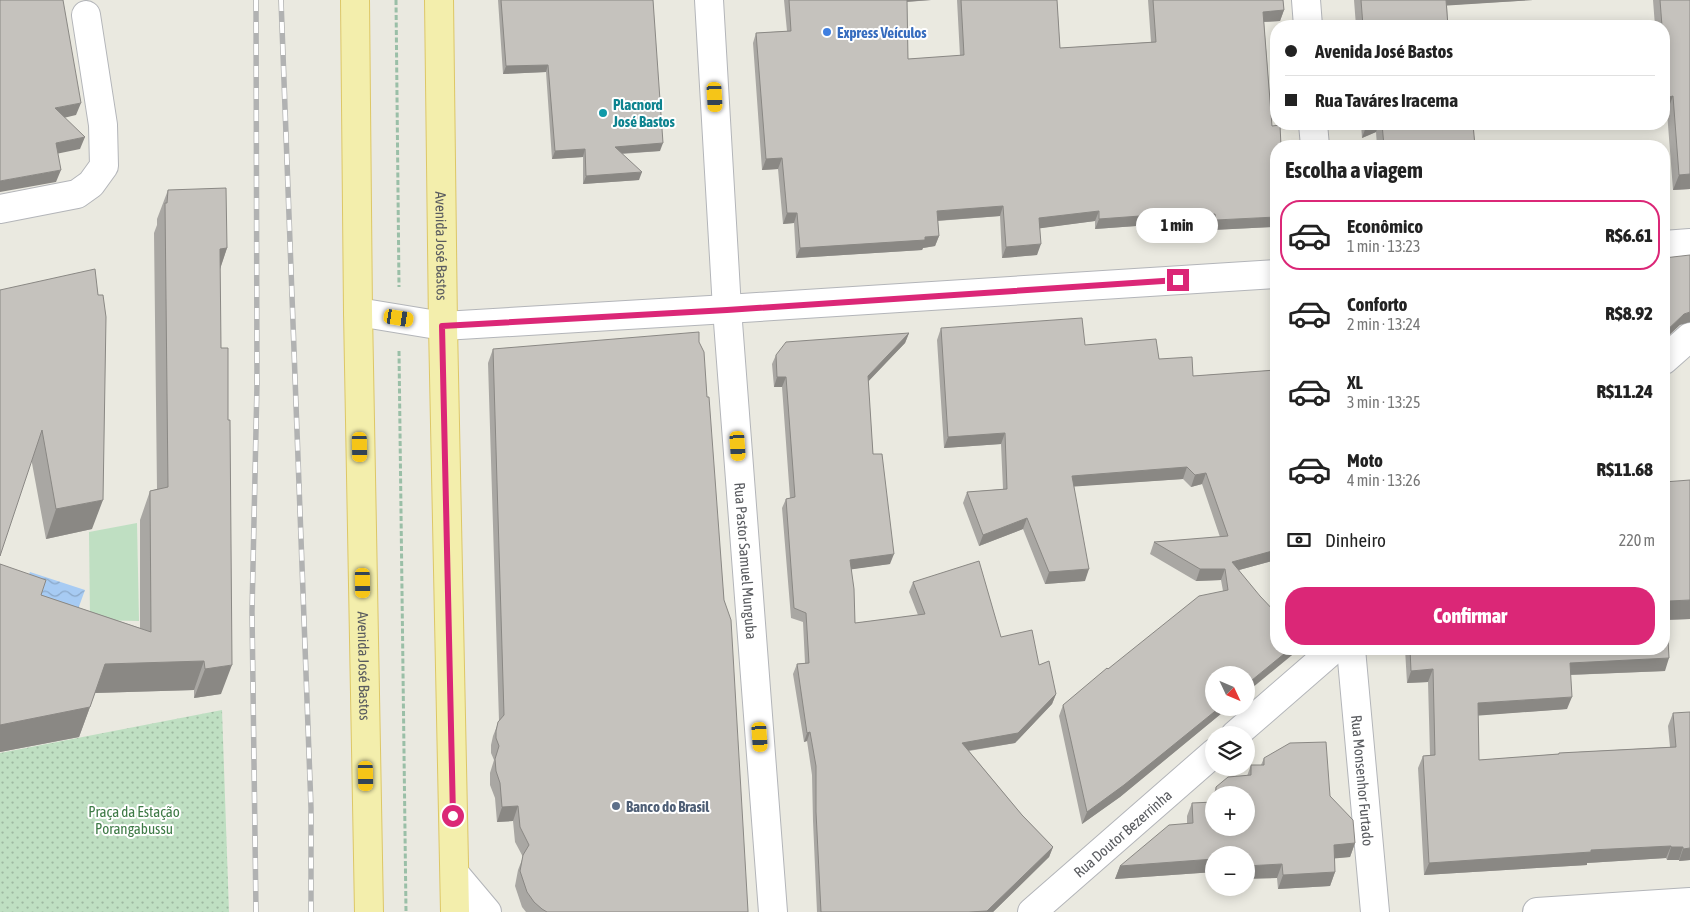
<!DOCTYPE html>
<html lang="pt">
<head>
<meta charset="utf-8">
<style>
	body { margin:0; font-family:"Asap Condensed",sans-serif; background:#f2f2f2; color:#222; height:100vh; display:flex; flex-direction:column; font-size:19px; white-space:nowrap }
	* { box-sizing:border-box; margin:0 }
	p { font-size:16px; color:#767676 }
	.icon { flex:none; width:28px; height:28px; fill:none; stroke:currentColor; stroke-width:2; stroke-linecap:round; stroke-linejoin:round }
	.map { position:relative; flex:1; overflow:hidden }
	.details { position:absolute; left:1270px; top:140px; width:400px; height:515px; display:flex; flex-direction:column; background:#fff; border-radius:20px; box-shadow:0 2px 12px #0003 }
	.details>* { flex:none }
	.guide { position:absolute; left:1270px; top:20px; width:400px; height:110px; border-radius:20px; box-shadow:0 2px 12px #0003; display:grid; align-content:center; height:110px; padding:0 15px; background:#fff }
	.needle { width:32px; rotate:134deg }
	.tools { position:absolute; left:1205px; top:666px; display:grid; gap:10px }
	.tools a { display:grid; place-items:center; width:50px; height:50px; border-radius:50%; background:#fff; box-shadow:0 2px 12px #0003; font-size:25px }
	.end { position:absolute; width:22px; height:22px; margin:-11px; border:6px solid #db2777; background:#fff; box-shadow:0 0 0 2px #fff }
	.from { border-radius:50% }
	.bubble { position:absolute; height:35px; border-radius:18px; background:#fff; box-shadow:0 2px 12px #0003; font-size:16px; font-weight:800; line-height:35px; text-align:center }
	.car { position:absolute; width:15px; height:30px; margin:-15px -8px; border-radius:6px; box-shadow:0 0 4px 1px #0007; background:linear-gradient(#f5c518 24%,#345 0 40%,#f5c518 0 76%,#345 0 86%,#f5c518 0) }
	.guide b { display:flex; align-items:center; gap:18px; height:48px; font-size:19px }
	.guide b+b { border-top:1px solid #e0e0e0 }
	.guide i { width:12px; height:12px; background:#222 }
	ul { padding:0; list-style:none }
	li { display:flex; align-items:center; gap:15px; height:70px; margin:0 10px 8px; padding:0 5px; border:2px solid transparent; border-radius:20px }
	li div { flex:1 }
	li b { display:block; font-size:19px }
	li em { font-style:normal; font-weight:800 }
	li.active { border-color:#db2777 }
	li>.icon { width:45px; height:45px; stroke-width:1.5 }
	h2 { padding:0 15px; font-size:22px; line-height:60px }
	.pay { display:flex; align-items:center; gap:12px; height:55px; padding:0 15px; font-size:19px }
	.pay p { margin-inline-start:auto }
	.primary-button { display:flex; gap:10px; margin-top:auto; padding:10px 15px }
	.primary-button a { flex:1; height:58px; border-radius:20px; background:#db2777; color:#fff; font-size:20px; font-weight:800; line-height:58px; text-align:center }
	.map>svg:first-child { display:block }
	.grass { fill:#bfdfc2 }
	.park { fill:url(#park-dots) }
	.water { fill:url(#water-waves) }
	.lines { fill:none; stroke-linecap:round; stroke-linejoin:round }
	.minor-casing { stroke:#b3b5b9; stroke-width:30 }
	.tertiary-casing { stroke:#b3b5b9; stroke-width:30 }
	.primary-casing { stroke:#ddc766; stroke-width:30 }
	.path { stroke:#9abfa7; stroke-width:3; stroke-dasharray:5 2.5; stroke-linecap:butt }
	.minor { stroke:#fff; stroke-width:28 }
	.tertiary { stroke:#fff; stroke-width:28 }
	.primary { stroke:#f3eeac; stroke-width:28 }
	.rail-casing { stroke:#b1b2b2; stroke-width:5.5 }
	.rail { stroke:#fff; stroke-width:4; stroke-dasharray:11; stroke-linecap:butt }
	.wall { fill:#a9a7a3; fill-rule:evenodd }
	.shaded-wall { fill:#8a8884 }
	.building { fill:#c5c2bd; stroke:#8a8884 }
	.route { stroke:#db2777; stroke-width:6 }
	.shop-dot { fill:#3f7fe0; stroke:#fff; stroke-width:2 }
	.culture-dot { fill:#0f9aa8; stroke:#fff; stroke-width:2 }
	.service-dot { fill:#5c6f8a; stroke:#fff; stroke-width:2 }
	.labels { text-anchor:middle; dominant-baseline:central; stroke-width:4; stroke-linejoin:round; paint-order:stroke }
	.shop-label { font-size:15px; font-weight:bold; fill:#366cbe; stroke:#fff; text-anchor:start }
	.culture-label { font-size:15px; font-weight:bold; fill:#0d838f; stroke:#fff; text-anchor:start }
	.street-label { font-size:15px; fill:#595b5f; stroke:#fff }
	.service-label { font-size:15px; font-weight:bold; fill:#4e5e75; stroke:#fff; text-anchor:start }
	.park-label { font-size:15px; fill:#3e7a46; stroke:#fff }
</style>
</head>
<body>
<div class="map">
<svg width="1690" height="912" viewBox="0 0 1690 912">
	<defs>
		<pattern id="park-dots" width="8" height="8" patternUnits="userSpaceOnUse" patternTransform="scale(1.25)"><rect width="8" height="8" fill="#bfdfc2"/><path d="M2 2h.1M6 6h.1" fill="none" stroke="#9eb8a1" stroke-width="1.8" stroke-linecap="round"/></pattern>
		<pattern id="water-waves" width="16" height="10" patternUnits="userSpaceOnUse" patternTransform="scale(1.25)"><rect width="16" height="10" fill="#a7cbf3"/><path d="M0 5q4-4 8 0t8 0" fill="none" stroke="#8ba8c8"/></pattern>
	</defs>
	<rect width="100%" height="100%" fill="#eae9e0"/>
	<path class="grass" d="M137,523L139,621L90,620L89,532Z"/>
	<path class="park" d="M222,710L229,912H0V753Z"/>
	<path class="water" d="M30,572L85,590L77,612L11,590L26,582Z"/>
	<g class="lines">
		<defs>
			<g id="minor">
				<path d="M1306,0L1308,26"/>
				<path d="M1313,124L1315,146"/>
				<path d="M0,209L77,194L91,184L104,166L103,125L86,15"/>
				<path d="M1664,245L1690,243"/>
				<path d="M358,312L443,326L727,309L1276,274"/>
				<path d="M1664,360L1690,337"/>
				<path id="s1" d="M1351,649L1375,912"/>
				<path d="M1235,735L1334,649"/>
				<path id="s2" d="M1032,912L1214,753"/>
			</g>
			<g id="tertiary">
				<path id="s3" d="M709,0L727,309L773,912"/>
				<path d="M455,874L487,912"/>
				<path d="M1537,912L1690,902"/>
			</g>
			<g id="primary">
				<path id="s4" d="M355,0L358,312L369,912"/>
				<path id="s5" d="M439,0L443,326L455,912"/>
			</g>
		</defs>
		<use href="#minor" class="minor-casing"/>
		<use href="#tertiary" class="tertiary-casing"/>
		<use href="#primary" class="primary-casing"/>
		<path class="path" d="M396,0L399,287
			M399,351L406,912"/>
		<use href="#minor" class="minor"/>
		<use href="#tertiary" class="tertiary"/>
		<use href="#primary" class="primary"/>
		<defs>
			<path id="rail" d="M256,0L257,384L252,612L256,912
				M281,0L311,808V912"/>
		</defs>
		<use href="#rail" class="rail-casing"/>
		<use href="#rail" class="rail"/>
	</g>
	<path class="wall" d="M498,0H653L660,151L622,154L639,180L583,184V157L552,159L546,72L503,74Z
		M784,0H931L907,2L908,59L960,56L957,0H1057L1060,48L1151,42L1148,0H1283L1284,10L1280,21L1264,22L1272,126L1276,146V177H1275L1274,227L1212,230V224L1137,229L1136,226L1095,229V221L1040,228L1037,255L1002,258L1000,216L938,221L939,236L935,246L923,248L922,250L796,258L794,223L783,224L778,169L762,170L753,43L756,33L787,31Z
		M1354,0H1533L1447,5L1448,26H1356Z
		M1653,0H1690V189L1673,190L1667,112H1664V26H1655Z
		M1361,124H1473L1475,146H1377L1376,132L1362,138Z
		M168,190L227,248L220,269L221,694L194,698V690L95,693L79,737L0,752V564L41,595L140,628V520L150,491L157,489L154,233L157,225V219Z
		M0,290L92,529L46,539Z
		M941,328L1085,345L1159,359L1193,376L1276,370V560L1239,570L1276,649H1298L1297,651L1214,708H1228L1120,797L1082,824L1059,716L1063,705L1108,669L1223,591L1221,580L1196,581L1150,554L1154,542L1220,537L1202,484L1191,487L1183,479L1074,486L1085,581L1045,584L1023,529L979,546L963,503L967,492L1003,489L1001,444L944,448L937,340Z
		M909,333L905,343L868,381L873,454L890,564L851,569L855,623L918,615L909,592L913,582L1001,637L1039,665L1056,694L1052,704L1015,743L969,751L1022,815L1053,847L1049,857L993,912H817L813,821L812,775L807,741L804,742L793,674L797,664L805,663L803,622L791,618L782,508L786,499L790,498L782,387H774L772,364L776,355Z
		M493,349L707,397L724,600L748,912H526L522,907L515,886L518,870L523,857L515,842L513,821L497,822L495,798L490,785V773L494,760L491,753V745L493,736L499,721L488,363Z
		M1664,482L1690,619L1664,620Z
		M1405,649H1664L1665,671L1570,675L1567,709L1478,715L1479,760L1558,754L1559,753L1670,747L1668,726L1673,713L1690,860L1679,861V860H1667L1666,858L1587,863V865L1424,875L1418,768L1423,756L1430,755L1428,682L1407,683Z
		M1264,758L1330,796L1355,843L1350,857L1334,858L1335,872L1330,886L1278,889L1277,878L1246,855H1214V872L1115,879L1120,866L1187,824V816L1192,803L1211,802L1216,787L1247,776L1251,765H1261ZM1214,795H1246L1214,828Z"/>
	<path class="shaded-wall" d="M904,0H931L903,2Z
		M1442,0H1533L1440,6Z
		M1284,10L1280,21L1259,22L1263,12Z
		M548,65L546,72L503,74L506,66Z
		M1673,96L1667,112H1664L1669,97Z
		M81,103L76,115L51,121L55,108Z
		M1367,124H1379L1376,132L1362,138Z
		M85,137L80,149L51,155L56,143Z
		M663,143L660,151L612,154L615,147Z
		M585,149L583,157L552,159L555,151Z
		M782,158L778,169L762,170L766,159Z
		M1276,167V177L1270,178L1274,168Z
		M61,170L56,182L0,192V181Z
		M642,172L639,180L583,184L586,176Z
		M1690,174V189L1673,190L1679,175Z
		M1003,206L1000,216L933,221L937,211Z
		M1099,211L1095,221L1035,229L1039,218Z
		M787,213H797L794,223L783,224Z
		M1215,214L1212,224L1137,229L1140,219Z
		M1140,216L1136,226L1095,229L1099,219Z
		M1276,217V220L1274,227L1212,230L1216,220Z
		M939,236L935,246L923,248L922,250L796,258L800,248Z
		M1041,244L1037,255L1002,258L1006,247Z
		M227,248L217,278H210L220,249Z
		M1690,312V322L1680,325L1664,340V333L1684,314Z
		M909,333L905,343L865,385L868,376Z
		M777,377H786L782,387H774Z
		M1005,433L1001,444L944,448L948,437Z
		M1187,467L1183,479L1068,487L1072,476Z
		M1206,473L1202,484L1191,487L1195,475Z
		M103,500L92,529L46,539L56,509Z
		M1027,518L1023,529L979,546L983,535Z
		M1276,550V560L1228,573L1232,562Z
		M894,554L890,564L847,570L850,560Z
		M1089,569L1085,581L1045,584L1049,572Z
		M1200,569H1225L1221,580L1196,581Z
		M1690,600V619L1664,620V615L1669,601Z
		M1290,649H1298L1297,651L1246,693V685Z
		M1669,658L1665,671L1565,675L1570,663Z
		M204,661L194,690L94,693L105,664Z
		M232,665L221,694L194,698L205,669Z
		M1433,669L1428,682L1407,683L1411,671Z
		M1056,694L1052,704L1015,743L959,752L962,743Z
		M1572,697L1567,709L1473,716L1478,703Z
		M90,707L79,737L0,752V725Z
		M1219,708H1228L1120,797L1082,824L1087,812Z
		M810,732L807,741L804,742L807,733Z
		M518,806L513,821L497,822L502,807Z
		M1355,843L1350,857L1329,859L1334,845Z
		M1671,846L1666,858L1587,863V865L1424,875L1429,863L1591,850Z
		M1053,847L1049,857L993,912H969Z
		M1671,847H1683L1679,860H1667Z
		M1690,848V860L1679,861L1683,849Z
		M1214,859V872L1115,879L1120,866Z
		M1282,864L1277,878L1246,879V866Z
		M1335,872L1330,886L1278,889L1283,875Z"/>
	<path class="building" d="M0,0H63L81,103L55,108L85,137L56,143L61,170L0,181Z
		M501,0H653L663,143L615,147L642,172L586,176L585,149L555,151L548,65L506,66Z
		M789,0H907L908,59L964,55L961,0H1057L1060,48L1156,42L1153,0H1283L1284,10L1263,12L1272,126L1280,125L1281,146H1276V167L1274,168L1276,201V217L1216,220L1215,214L1140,219V216L1099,219V211L1039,218L1041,244L1006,247L1003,206L937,211L939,236L925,237V240L800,248L797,213H787L782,158L766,159L756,33L791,31Z
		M1361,0H1446L1448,26H1363Z
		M1660,0H1690V174L1679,175L1673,96L1669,97L1664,29V26H1662Z
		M1382,124H1473L1475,146H1384Z
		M226,188L227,248L220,249V251L221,348H228V420H230L232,665L205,669L204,661L105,664L90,707L0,725V564L46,580L41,595L151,632L150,491L168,487L165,203H167L168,190Z
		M1690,255V312L1684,314L1664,333V258Z
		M95,269L98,295H103L106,317L103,500L56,509L42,430L0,556V290Z
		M1082,318L1085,345L1156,339L1159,359L1192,357L1193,376L1276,370V550L1232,562L1260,596L1276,613V649H1290L1246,685V675H1214V708H1219L1124,785L1087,812L1063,705L1107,668L1108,669L1199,596L1228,590L1225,569H1200L1154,542L1228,536L1206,473L1195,475L1187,467L1072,476L1089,569L1049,572L1027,518L983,535L967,492L1007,489L1005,433L948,437L941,328Z
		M699,332V342L704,352L707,397H709L724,600L731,620L748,911V912H547L542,909L534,902L527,892L520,871L523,855L529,845L520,827L518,806L502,807L500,783L496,771L495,759L499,746L496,738V731L498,722L504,715L493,349Z
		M909,333L868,376L873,454H882L894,554L850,560L854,589L855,623L925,614L913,582L979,561L1001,637L1032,630L1039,665L1049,661L1056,694L1018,733L962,743L1022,815L1053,847L987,911L969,912H821L816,812V766L810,732L807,733L797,664L809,663L806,613L794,608L786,499L795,497L786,377H777L776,355L786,342Z
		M1690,480V600L1669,601L1665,539H1664V482Z
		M1667,620L1669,658L1570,663L1572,697L1478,703L1479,760L1559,754V753L1676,747L1673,713L1690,712V848L1683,849V847H1671V846L1591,850V852L1429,863L1423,756L1435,755L1433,669L1411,671L1410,649H1664V621Z
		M1326,742L1330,796L1353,820L1355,843L1334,845L1335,872L1283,875L1282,864L1246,866V855H1214V859L1120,866L1169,825L1193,823L1192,803L1214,802V828H1246V795H1216V787L1228,777L1251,775V765H1264V758L1290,743Z"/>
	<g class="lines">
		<path class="route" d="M453,816L442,326L727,310L1178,280"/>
	</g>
	<circle class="shop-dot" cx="827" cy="32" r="5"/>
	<circle class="culture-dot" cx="603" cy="113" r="5"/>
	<circle class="service-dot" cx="616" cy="806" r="5"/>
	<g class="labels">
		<g class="shop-label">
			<text x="837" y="32">Express Veículos</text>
		</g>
		<g class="culture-label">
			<text x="613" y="104">Placnord<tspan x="613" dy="17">José Bastos</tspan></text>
		</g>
		<g class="street-label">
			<text stroke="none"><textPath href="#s5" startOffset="246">Avenida José Bastos</textPath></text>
			<text stroke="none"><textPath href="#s3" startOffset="562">Rua Pastor Samuel Munguba</textPath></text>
			<text stroke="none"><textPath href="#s4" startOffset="666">Avenida José Bastos</textPath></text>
			<text stroke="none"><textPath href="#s1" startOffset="132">Rua Monsenhor Furtado</textPath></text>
			<text stroke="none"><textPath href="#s2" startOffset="120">Rua Doutor Bezerrinha</textPath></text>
		</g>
		<g class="service-label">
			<text x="626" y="806">Banco do Brasil</text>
		</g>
		<g class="park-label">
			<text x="134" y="811">Praça da Estação<tspan x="134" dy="17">Porangabussu</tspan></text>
		</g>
	</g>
</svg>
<div class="tools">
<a><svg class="needle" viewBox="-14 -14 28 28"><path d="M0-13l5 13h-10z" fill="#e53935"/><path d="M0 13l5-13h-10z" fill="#767676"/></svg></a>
<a><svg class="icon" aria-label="layers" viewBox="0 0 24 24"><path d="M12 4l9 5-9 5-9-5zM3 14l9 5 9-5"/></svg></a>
<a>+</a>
<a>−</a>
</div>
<i class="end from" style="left:453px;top:816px"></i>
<i class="end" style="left:1178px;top:280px"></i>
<div class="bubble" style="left:1136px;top:208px;width:82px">1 min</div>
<i class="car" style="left:715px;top:97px;rotate:177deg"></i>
<i class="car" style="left:399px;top:318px;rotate:99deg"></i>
<i class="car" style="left:738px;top:446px;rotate:176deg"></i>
<i class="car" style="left:360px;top:447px;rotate:179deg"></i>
<i class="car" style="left:363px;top:583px;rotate:179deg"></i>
<i class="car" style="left:760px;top:737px;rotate:176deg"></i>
<i class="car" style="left:366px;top:776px;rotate:179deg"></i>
<div class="guide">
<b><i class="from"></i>Avenida José Bastos</b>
<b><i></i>Rua Taváres Iracema</b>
</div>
<section class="details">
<h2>Escolha a viagem</h2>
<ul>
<li class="active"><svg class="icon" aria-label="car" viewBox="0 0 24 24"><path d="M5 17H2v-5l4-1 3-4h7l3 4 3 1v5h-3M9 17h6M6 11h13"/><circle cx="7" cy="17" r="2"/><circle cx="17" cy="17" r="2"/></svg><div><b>Econômico</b><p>1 min · 13:23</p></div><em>R$6.61</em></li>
<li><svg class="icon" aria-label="car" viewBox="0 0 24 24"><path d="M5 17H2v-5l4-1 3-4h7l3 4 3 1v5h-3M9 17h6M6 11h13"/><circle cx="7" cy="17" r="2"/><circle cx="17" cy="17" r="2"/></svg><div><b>Conforto</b><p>2 min · 13:24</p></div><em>R$8.92</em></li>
<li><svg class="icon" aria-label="car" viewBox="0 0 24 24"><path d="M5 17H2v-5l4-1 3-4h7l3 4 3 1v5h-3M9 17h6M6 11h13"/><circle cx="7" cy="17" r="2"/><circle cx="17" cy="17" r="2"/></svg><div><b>XL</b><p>3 min · 13:25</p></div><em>R$11.24</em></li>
<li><svg class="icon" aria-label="car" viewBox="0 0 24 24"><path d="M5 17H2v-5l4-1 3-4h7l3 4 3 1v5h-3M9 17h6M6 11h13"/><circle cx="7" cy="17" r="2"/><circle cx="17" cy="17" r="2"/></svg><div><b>Moto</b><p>4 min · 13:26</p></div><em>R$11.68</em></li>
</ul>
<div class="pay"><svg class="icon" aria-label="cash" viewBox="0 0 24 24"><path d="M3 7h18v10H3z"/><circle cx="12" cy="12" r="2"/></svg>Dinheiro<p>220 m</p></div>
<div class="primary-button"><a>Confirmar</a></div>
</section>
</div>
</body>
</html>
